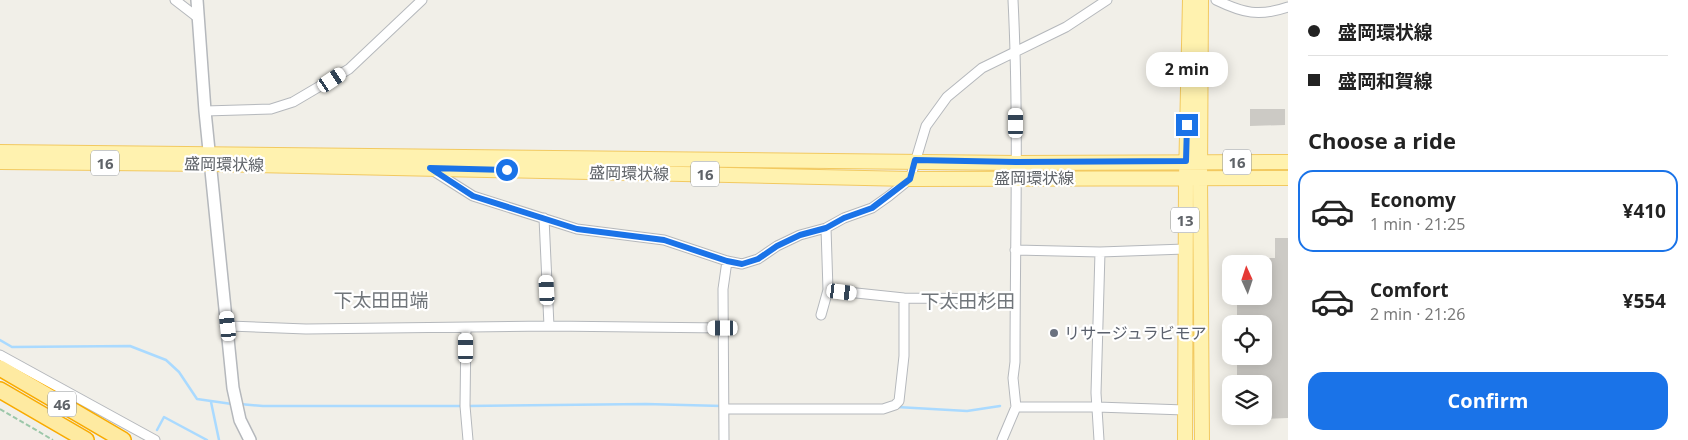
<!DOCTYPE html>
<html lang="en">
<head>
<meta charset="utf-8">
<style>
	body { margin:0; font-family:"Open Sans","Noto Sans JP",sans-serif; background:#f2f2f2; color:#222; height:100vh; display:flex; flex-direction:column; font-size:19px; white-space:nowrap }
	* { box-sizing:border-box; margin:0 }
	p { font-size:16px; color:#767676 }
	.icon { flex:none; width:28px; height:28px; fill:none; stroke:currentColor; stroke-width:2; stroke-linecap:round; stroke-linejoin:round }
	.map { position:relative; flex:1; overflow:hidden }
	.drawer { display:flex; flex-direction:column; background:#fff; width:400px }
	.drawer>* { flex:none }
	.guide { display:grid; align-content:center; height:110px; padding:0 20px; background:#fff }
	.needle { width:32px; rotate:357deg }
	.tools { position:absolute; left:1222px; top:255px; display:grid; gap:10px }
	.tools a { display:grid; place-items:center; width:50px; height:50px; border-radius:10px; background:#fff; box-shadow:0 2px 12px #0003; font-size:25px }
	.end { position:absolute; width:22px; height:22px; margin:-11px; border:6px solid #1a73e8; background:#fff; box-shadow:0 0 0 2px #fff }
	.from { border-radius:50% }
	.bubble { position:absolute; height:35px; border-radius:15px; background:#fff; box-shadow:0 2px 12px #0003; font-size:16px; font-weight:700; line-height:35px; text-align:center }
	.car { position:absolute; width:15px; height:30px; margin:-15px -8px; border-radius:6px; box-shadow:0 0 4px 1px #0007; background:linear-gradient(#fff 24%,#345 0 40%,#fff 0 76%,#345 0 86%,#fff 0) }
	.guide b { display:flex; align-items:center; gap:18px; height:48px; font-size:19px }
	.guide b+b { border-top:1px solid #e0e0e0 }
	.guide i { width:12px; height:12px; background:#222 }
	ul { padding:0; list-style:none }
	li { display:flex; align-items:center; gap:15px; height:82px; margin:0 10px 8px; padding:0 10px; border:2px solid transparent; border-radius:15px }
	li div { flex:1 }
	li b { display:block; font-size:19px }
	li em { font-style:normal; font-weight:700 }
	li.on { border-color:#1a73e8 }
	li>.icon { width:45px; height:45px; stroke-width:1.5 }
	h2 { padding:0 20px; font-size:22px; line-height:60px }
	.button { display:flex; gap:10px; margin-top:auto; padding:10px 20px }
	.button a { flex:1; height:58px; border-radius:15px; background:#1a73e8; color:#fff; font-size:20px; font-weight:700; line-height:58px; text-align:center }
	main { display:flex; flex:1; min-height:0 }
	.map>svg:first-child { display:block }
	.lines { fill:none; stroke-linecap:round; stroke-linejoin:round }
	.stream { stroke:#aadaff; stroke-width:2.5 }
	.building { fill:#cccac5 }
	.minor-casing { stroke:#b5b8bc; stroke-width:11 }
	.tertiary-casing { stroke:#b5b8bc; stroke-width:14 }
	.primary-casing { stroke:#f2c960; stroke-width:16 }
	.trunk-casing { stroke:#f9ab00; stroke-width:18 }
	.path { stroke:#9cc7a9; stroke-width:2; stroke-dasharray:5 2.5; stroke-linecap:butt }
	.minor { stroke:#fff; stroke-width:9 }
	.tertiary { stroke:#fff; stroke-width:11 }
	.primary { stroke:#fff2af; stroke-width:14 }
	.trunk { stroke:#feeaa1; stroke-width:15 }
	.route { stroke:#1a73e8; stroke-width:6 }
	.worship-dot { fill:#6b7280; stroke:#fff; stroke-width:2 }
	.labels { text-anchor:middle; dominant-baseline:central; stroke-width:4.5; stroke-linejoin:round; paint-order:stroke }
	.shield { fill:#fff; stroke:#8f9295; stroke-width:1 }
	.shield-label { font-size:15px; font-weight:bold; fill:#5f6368 }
	.street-label { font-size:16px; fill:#5f6368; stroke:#fff }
	.worship-label { font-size:16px; fill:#5b616d; stroke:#fff; text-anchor:start }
	.quarter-label { font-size:19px; fill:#70757a; stroke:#fff }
</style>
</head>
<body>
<main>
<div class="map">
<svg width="1288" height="440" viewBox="0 0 1288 440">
	<rect width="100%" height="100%" fill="#f1efe8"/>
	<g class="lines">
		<path class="stream" d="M0,340L12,347L130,346L166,360L179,372L197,399L232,404
			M211,402L219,440
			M240,404L263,406H462
			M467,406L646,404L722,406
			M897,407L967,411L1000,406
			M157,430L164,417L207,440"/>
	</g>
	<path class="building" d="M1250,109H1285V125L1250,126Z
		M1275,238H1288V418L1264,419V384H1237V356H1264V324H1237V296H1264V258H1275Z"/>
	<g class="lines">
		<defs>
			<path id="minor" d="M175,0L197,17
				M1216,0C1243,13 1259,17 1288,7
				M205,111L271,109L293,102L349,69L422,0
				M432,170L473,196L577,229L664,240L727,261L742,264L758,259L777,246L800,235L826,228L844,218L872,208L889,196L910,179L926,126L947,97L982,68L1066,27L1107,0
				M544,218L549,326
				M1015,250L1100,252L1185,249
				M828,290L904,298L1015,299
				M821,315L828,290L826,228
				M229,326L306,329L549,326L723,328
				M466,328L465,406L468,440
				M0,355L155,440
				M1016,407H1097L1185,410
				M724,409H883L895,405L899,401L904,356V298
				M724,440L723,289L727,261
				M1002,440L1016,407L1013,378L1015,362C1015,241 1019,120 1013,0
				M1099,440L1096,393L1100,252"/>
			<path id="tertiary" d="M197,0L205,111L233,388L240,420L250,440"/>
			<path id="primary" d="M1201,0L1200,177L1202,440
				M0,152L1017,163L1288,162
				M0,162L211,164L910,179L1288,178
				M1185,440L1186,178L1190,0"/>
			<path id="trunk" d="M0,368L123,440
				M0,390L86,440"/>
		</defs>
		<use href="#minor" class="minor-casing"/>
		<use href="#tertiary" class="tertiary-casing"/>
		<use href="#primary" class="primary-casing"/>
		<use href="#trunk" class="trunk-casing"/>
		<path class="path" d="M0,409L53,440"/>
		<use href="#minor" class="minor"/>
		<use href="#tertiary" class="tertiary"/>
		<use href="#primary" class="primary"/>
		<use href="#trunk" class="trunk"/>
	</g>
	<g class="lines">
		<path class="route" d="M507,170L430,168L473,196L577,229L664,240L727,261L742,264L758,259L777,246L800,235L826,228L844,218L872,208L910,179L915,160L1016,162L1186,161L1187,125"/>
	</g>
	<circle class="worship-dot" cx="1054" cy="333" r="5"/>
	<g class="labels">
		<g class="shield">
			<rect x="1223" y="149.5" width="28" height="25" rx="4"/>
			<rect x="91" y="150.5" width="28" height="25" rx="4"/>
			<rect x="691" y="161.5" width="28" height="25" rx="4"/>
			<rect x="1171" y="207.5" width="28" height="25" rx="4"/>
			<rect x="48" y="391.5" width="28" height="25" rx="4"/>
		</g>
		<g class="shield-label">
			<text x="1237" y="162">16</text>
			<text x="105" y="163">16</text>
			<text x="705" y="174">16</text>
			<text x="1185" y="220">13</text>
			<text x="62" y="404">46</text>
		</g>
		<g class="street-label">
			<text transform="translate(224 164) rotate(1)">盛岡環状線</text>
			<text transform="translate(629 173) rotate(1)">盛岡環状線</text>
			<text x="1034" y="178">盛岡環状線</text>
		</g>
		<g class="worship-label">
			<text x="1064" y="333">リサージュラビモア</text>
		</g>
		<g class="quarter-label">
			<text x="381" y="300">下太田田端</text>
			<text x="968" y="301">下太田杉田</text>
		</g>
	</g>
</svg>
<div class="tools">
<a><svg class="needle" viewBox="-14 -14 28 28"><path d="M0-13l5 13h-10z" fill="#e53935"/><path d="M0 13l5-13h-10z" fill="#767676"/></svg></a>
<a><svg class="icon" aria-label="locate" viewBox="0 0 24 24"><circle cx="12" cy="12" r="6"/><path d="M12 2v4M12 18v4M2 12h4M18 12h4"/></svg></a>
<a><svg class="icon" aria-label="layers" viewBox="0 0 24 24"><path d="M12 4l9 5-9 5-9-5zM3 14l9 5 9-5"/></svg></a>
</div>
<i class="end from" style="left:507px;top:170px"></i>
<i class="end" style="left:1187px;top:125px"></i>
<div class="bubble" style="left:1146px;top:52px;width:82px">2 min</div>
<i class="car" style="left:332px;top:80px;rotate:56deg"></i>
<i class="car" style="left:1016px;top:123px;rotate:0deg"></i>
<i class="car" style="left:547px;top:290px;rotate:357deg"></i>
<i class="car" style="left:842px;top:292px;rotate:97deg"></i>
<i class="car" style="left:228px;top:326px;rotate:354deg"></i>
<i class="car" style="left:723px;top:328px;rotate:270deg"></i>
<i class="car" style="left:466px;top:348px;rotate:0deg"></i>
</div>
<section class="drawer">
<div class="guide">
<b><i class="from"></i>盛岡環状線</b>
<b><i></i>盛岡和賀線</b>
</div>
<h2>Choose a ride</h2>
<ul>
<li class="on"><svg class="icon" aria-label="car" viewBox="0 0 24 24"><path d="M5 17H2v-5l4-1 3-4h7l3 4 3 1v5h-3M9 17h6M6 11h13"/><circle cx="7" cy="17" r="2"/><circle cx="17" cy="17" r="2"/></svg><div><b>Economy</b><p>1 min · 21:25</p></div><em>¥410</em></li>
<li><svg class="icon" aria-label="car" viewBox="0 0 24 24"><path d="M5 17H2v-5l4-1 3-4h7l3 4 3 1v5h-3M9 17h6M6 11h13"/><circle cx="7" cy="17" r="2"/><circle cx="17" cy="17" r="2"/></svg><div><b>Comfort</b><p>2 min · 21:26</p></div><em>¥554</em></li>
</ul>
<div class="button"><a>Confirm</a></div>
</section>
</main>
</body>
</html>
